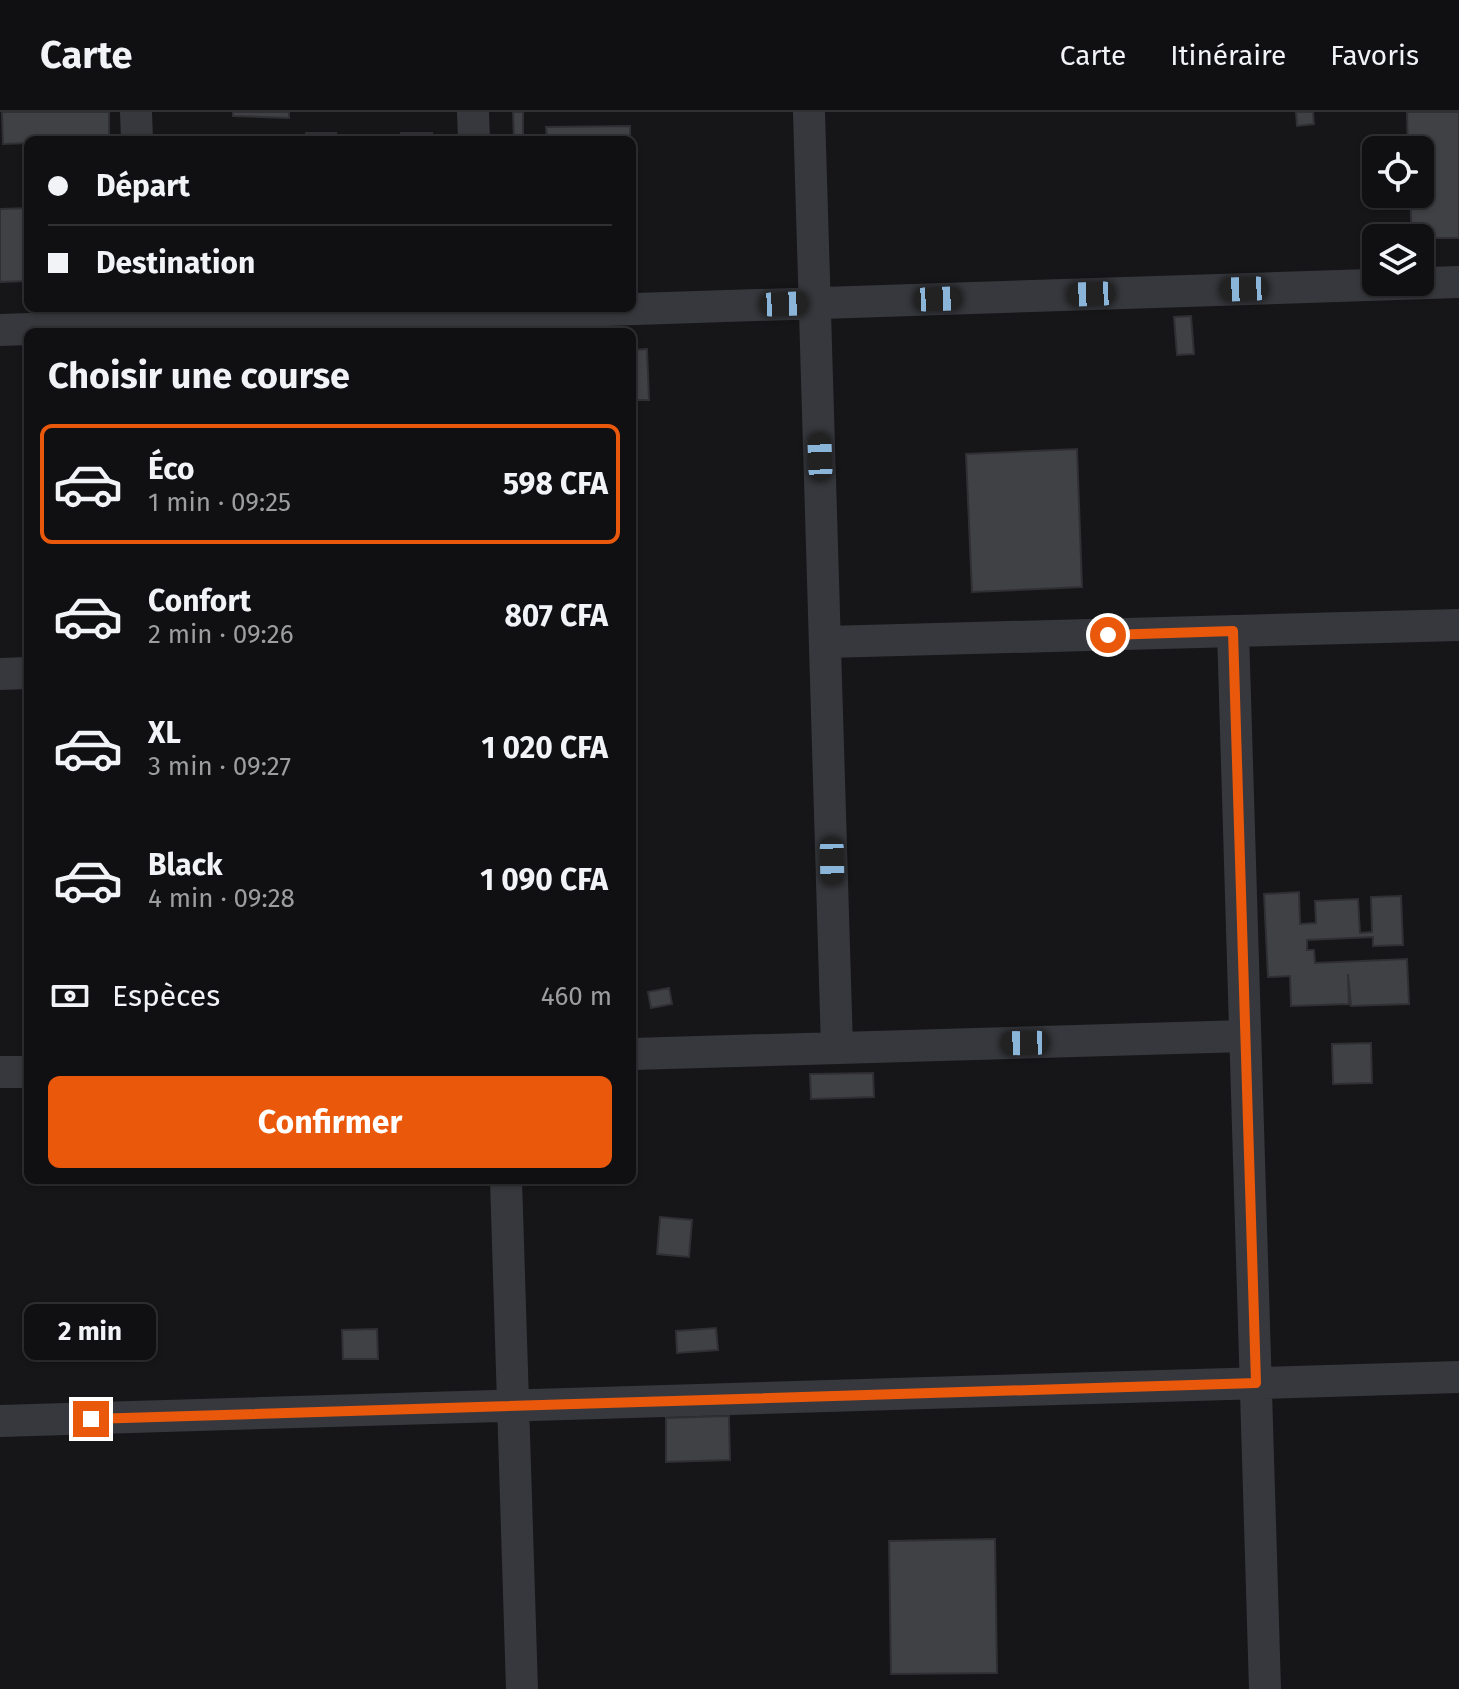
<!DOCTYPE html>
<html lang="fr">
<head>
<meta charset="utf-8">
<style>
	body { margin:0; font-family:"Fira Sans",sans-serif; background:#19191b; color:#f1f3f6; height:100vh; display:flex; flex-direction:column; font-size:30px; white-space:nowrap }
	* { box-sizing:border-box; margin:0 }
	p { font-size:26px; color:#9c9d9f }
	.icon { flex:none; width:44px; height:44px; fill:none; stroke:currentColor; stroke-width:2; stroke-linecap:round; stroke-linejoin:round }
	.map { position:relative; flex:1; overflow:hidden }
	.side { position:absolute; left:24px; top:216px; width:612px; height:856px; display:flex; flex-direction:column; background:#101012; border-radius:12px; box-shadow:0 2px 6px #0004,0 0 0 2px #303032 }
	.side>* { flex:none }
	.guide { position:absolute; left:24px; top:24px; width:612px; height:176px; border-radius:12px; box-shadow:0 2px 6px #0004,0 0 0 2px #303032; display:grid; align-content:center; height:176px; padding:0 24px; background:#101012 }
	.tools { position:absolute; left:1362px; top:24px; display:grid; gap:16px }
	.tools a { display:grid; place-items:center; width:72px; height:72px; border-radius:12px; background:#101012; box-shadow:0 2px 6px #0004,0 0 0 2px #303032; font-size:40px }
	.end { position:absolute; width:36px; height:36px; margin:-18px; border:10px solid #ea580c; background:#fff; box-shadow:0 0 0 4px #fff }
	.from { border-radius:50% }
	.bubble { position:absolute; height:56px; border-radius:12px; background:#101012; box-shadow:0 2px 6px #0004,0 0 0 2px #303032; font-size:26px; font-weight:700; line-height:56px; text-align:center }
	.car { position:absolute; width:24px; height:48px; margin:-24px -12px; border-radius:10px; box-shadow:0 0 6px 2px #0007; background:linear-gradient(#222 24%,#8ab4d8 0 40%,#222 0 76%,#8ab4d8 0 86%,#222 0) }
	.guide b { display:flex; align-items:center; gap:28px; height:76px; font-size:30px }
	.guide b+b { border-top:2px solid #303032 }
	.guide i { width:20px; height:20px; background:#f1f3f6 }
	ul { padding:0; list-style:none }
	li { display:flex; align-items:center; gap:24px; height:120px; margin:0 16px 12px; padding:0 8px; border:4px solid transparent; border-radius:12px }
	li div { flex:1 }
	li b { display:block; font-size:30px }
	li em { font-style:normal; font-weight:700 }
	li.on { border-color:#ea580c }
	li>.icon { width:72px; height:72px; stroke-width:1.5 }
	h2 { padding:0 24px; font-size:36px; line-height:96px }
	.pay { display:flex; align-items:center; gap:20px; height:88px; padding:0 24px; font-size:30px }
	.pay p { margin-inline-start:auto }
	.button { display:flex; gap:16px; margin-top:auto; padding:16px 24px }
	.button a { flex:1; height:92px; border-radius:12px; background:#ea580c; color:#fff; font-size:32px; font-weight:700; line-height:92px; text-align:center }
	header { display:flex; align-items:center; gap:48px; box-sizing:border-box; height:112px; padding:0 40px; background:#101012; border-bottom:2px solid #303032 }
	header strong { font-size:38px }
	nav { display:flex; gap:44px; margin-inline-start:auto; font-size:28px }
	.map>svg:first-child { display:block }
	.building { fill:#404145; stroke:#303034; stroke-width:2 }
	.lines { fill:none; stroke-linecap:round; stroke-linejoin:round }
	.minor { stroke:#37383d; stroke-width:32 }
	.route { stroke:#ea580c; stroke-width:10 }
</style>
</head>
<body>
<header>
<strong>Carte</strong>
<nav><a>Carte</a><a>Itinéraire</a><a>Favoris</a></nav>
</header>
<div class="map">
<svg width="1459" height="1577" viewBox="0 0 1459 1577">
	<rect width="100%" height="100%" fill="#161618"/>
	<path class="building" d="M2,0H109V28H28V31L3,32Z
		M233,0H289V6L233,4Z
		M513,0H523V28H514Z
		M1296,0H1313L1314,12L1297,14Z
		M1407,0H1459V126H1412L1410,82H1420V38H1408Z
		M630,14V28H547L546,15Z
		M306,21H336V28H306Z
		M401,21H432V28H401Z
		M632,50H637V79H632Z
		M28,96V169L0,170V97Z
		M1191,204L1194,242L1177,243L1174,205Z
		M647,237L649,288H632V238Z
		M1077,337L1082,475L972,480L966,342Z
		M1299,780L1300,812L1316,811L1315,789L1358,787L1360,821L1372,820L1371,785L1401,784L1403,833L1373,834V825L1307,828V838H1314L1315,851L1407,847L1409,892L1351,894L1348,862L1349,892L1291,894L1290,864L1268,865L1264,782Z
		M669,876L672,892L651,896L648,880Z
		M1371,931L1372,971L1333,972L1332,932Z
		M873,961L874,985L811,987L810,962Z
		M660,1105L692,1108L689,1145L657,1142Z
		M716,1216L718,1238L677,1241L676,1219Z
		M377,1217L378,1247H343L342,1218Z
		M729,1304L730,1348L666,1350V1306Z
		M995,1427L997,1561L891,1562L889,1429Z"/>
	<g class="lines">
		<path class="minor" d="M136,0L137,28
			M473,0L474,28
			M809,0L837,936
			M0,218L1459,170
			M1233,519L1265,1577
			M827,530L1459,513
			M0,562L28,561
			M632,942L1245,924
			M0,960H28
			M506,1068L522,1577
			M0,1309L1459,1265"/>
	</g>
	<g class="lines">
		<path class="route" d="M91,1307L1256,1271L1233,519L1108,523"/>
	</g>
</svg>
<div class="tools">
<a><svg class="icon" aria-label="locate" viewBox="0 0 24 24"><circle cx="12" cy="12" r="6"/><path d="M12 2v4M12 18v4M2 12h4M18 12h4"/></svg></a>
<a><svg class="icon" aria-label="layers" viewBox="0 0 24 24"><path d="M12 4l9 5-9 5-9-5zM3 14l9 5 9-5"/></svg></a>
</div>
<i class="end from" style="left:1108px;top:523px"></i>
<i class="end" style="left:91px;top:1307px"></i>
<div class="bubble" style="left:24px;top:1192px;width:132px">2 min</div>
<i class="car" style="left:1244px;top:177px;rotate:268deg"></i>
<i class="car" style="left:1091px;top:182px;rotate:268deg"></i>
<i class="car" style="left:938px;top:187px;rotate:88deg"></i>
<i class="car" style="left:784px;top:192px;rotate:88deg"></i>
<i class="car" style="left:820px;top:345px;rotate:358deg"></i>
<i class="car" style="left:832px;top:749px;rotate:179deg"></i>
<i class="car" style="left:1025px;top:931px;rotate:269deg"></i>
<div class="guide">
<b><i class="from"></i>Départ</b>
<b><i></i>Destination</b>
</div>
<section class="side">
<h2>Choisir une course</h2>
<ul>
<li class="on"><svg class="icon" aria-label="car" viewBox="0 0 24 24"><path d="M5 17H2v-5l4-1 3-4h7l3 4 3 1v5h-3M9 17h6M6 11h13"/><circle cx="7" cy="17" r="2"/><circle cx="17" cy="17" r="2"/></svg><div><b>Éco</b><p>1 min · 09:25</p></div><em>598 CFA</em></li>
<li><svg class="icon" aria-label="car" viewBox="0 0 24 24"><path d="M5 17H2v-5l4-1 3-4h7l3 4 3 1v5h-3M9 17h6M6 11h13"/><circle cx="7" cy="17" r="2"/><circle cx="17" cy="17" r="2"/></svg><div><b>Confort</b><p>2 min · 09:26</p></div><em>807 CFA</em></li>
<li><svg class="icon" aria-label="car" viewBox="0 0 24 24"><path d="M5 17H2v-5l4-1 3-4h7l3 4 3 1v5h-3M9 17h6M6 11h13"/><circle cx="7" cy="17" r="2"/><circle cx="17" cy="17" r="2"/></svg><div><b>XL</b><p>3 min · 09:27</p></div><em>1 020 CFA</em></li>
<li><svg class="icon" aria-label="car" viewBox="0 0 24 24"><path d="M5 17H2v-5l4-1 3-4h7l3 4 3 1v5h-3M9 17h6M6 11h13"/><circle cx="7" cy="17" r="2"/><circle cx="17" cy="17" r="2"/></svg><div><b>Black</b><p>4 min · 09:28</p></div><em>1 090 CFA</em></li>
</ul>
<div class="pay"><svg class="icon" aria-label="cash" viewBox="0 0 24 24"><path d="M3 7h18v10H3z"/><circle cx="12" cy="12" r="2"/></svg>Espèces<p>460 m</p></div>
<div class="button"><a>Confirmer</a></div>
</section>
</div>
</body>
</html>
